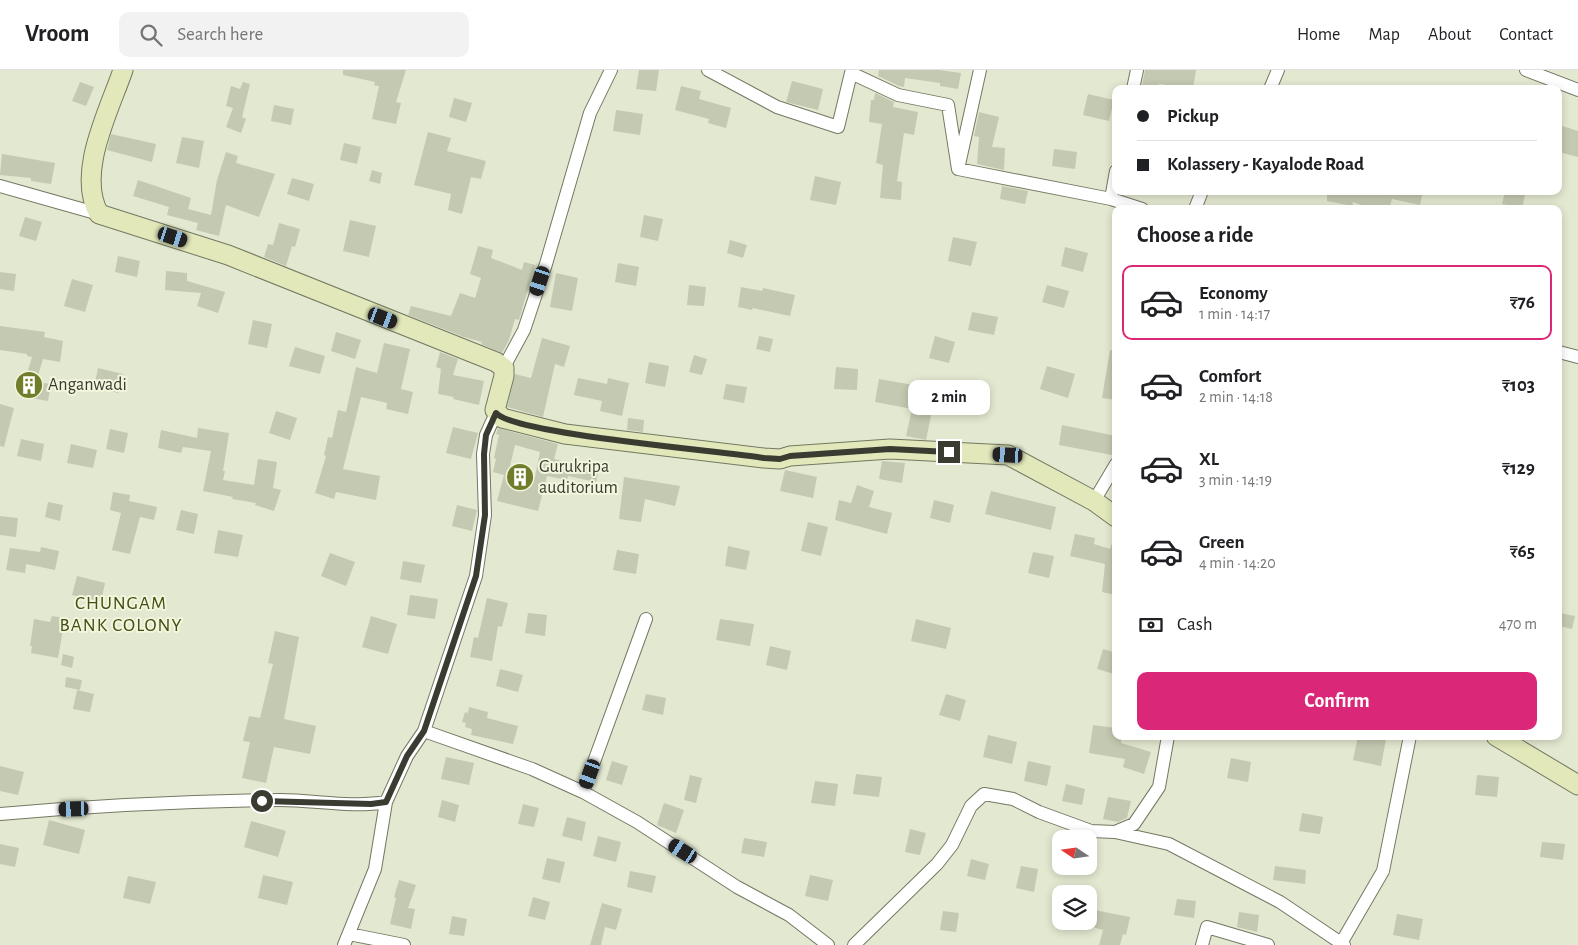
<!DOCTYPE html>
<html lang="en">
<head>
<meta charset="utf-8">
<style>
	body { margin:0; font-family:"Alegreya Sans",sans-serif; background:#f2f2f2; color:#202124; height:100vh; display:flex; flex-direction:column; font-size:19px; white-space:nowrap }
	* { box-sizing:border-box; margin:0 }
	p { font-size:16px; color:#757577 }
	.icon { flex:none; width:28px; height:28px; fill:none; stroke:currentColor; stroke-width:2; stroke-linecap:round; stroke-linejoin:round }
	.map { position:relative; flex:1; overflow:hidden }
	.panel { position:absolute; left:1112px; top:135px; width:450px; height:535px; display:flex; flex-direction:column; background:#fff; border-radius:10px; box-shadow:0 2px 8px #0003 }
	.panel>* { flex:none }
	.guide { position:absolute; left:1112px; top:15px; width:450px; height:110px; border-radius:10px; box-shadow:0 2px 8px #0003; display:grid; align-content:center; height:110px; padding:0 25px; background:#fff }
	.needle { width:32px; rotate:283deg }
	.fabs { position:absolute; left:1052px; top:760px; display:grid; gap:10px }
	.fabs a { display:grid; place-items:center; width:45px; height:45px; border-radius:10px; background:#fff; box-shadow:0 2px 8px #0003; font-size:25px }
	.end { position:absolute; width:22px; height:22px; margin:-11px; border:6px solid #3a3c32; background:#fff; box-shadow:0 0 0 2px #fff }
	.from { border-radius:50% }
	.bubble { position:absolute; height:35px; border-radius:10px; background:#fff; box-shadow:0 2px 8px #0003; font-size:16px; font-weight:600; line-height:35px; text-align:center }
	.car { position:absolute; width:15px; height:30px; margin:-15px -8px; border-radius:6px; box-shadow:0 0 4px 1px #0007; background:linear-gradient(#222 24%,#8ab4d8 0 40%,#222 0 76%,#8ab4d8 0 86%,#222 0) }
	.guide b { display:flex; align-items:center; gap:18px; height:48px; font-size:19px }
	.guide b+b { border-top:1px solid #e0e0e0 }
	.guide i { width:12px; height:12px; background:#202124 }
	ul { padding:0; list-style:none }
	li { display:flex; align-items:center; gap:15px; height:75px; margin:0 10px 8px; padding:0 15px; border:2px solid transparent; border-radius:10px }
	li div { flex:1 }
	li b { display:block; font-size:19px }
	li em { font-style:normal; font-weight:600 }
	li.on { border-color:#db2777 }
	li>.icon { width:45px; height:45px; stroke-width:1.5 }
	h2 { padding:0 25px; font-size:22px; line-height:60px }
	.pay { display:flex; align-items:center; gap:12px; height:55px; padding:0 25px; font-size:19px }
	.pay p { margin-inline-start:auto }
	.action { display:flex; gap:10px; margin-top:auto; padding:10px 25px }
	.action a { flex:1; height:58px; border-radius:10px; background:#db2777; color:#fff; font-size:20px; font-weight:600; line-height:58px; text-align:center }
	header { display:flex; align-items:center; gap:30px; box-sizing:border-box; height:70px; padding:0 25px; background:#fff; border-bottom:1px solid #e0e0e0 }
	header strong { font-size:24px }
	nav { display:flex; gap:28px; margin-inline-start:auto; font-size:18px }
	.search { width:350px; height:45px; background:#f2f2f2; display:flex; align-items:center; gap:12px; box-sizing:border-box; padding:0 18px; border-radius:10px; color:#757577; font-size:19px }
	.map>svg:first-child { display:block }
	.building { fill:#c4c9b1; fill-rule:evenodd }
	.lines { fill:none; stroke-linecap:round; stroke-linejoin:round }
	.minor-casing { stroke:#737862; stroke-width:14 }
	.secondary-casing { stroke:#737862; stroke-width:21 }
	.minor { stroke:#fff; stroke-width:12 }
	.secondary { stroke:#e2e8ba; stroke-width:19 }
	.route { stroke:#3a3c32; stroke-width:6 }
	.labels { text-anchor:middle; dominant-baseline:central; stroke-width:4; stroke-linejoin:round; paint-order:stroke }
	.poi-label { font-size:18px; fill:#3a3c32; stroke:#f1f6dd; text-anchor:start }
	.neighbourhood-label { font-size:19px; letter-spacing:1px; fill:#444d12; stroke:#f1f6dd }
</style>
</head>
<body>
<header>
<strong>Vroom</strong>
<div class="search"><svg class="icon" aria-label="search" viewBox="0 0 24 24"><circle cx="10" cy="10" r="6"/><path d="M15 15l6 6"/></svg>Search here</div>
<nav><a>Home</a><a>Map</a><a>About</a><a>Contact</a></nav>
</header>
<div class="map">
<svg width="1578" height="875" viewBox="0 0 1578 875">
	<rect width="100%" height="100%" fill="#e3e9d0"/>
	<path class="building" d="M343,0H406L396,32L401,33L396,54L372,49L379,16L374,15L375,12L343,5Z
		M639,0H659L656,21L636,19Z
		M879,0H939L961,3L958,19L940,16V13L905,8L904,17L899,16L878,6Z
		M1145,0H1196L1193,19L1159,14L1158,18L1142,15Z
		M792,11L823,19L818,40L786,32Z
		M80,12L94,17L86,36L72,31Z
		M243,12L250,14L242,47L246,49L241,63L226,57L233,38L226,36L231,16L240,19Z
		M681,16L701,21L699,29L731,38L726,58L708,53L709,49L675,40Z
		M875,23L894,32L893,37L918,42L914,65L904,63L897,111L902,112L901,130L880,128L883,95L876,93L882,54L869,52L871,30H874Z
		M1088,24L1114,30L1109,51L1083,45Z
		M454,28L472,33L466,52L449,47Z
		M274,35L294,39L291,55L271,51Z
		M616,40L643,44L640,65L613,61Z
		M979,42L999,47L992,77L1005,78L1004,100L977,94L979,67L974,66Z
		M1559,55L1578,61V87L1559,82Z
		M428,62L451,68L447,81L486,91L481,109L471,107L462,144L448,140L451,124L414,115Z
		M111,64L156,74L152,92L107,80Z
		M182,67L204,71L199,98L176,93Z
		M344,73L361,77L357,94L340,90Z
		M1054,79L1077,82L1075,99L1052,96Z
		M226,82L238,86L236,93L275,104L259,147L226,135L219,166L196,160L198,153L167,145L169,137L133,126L138,110L191,128L188,139L211,145L217,110Z
		M2,84L55,93L51,114L31,111V108L0,105Z
		M372,100L382,103L380,114L369,111Z
		M815,106L841,112L836,135L810,130Z
		M292,108L314,114L309,131L287,124Z
		M1002,116L1028,121L1025,134L1000,129Z
		M1327,121H1423L1420,135L1392,129L1389,139H1372L1353,132L1352,136L1327,131Z
		M1505,121H1526L1522,138L1502,134Z
		M644,145L663,149L658,171L640,167Z
		M25,147L42,152L36,171L19,166Z
		M350,150L376,156L369,187L343,181Z
		M279,153L300,159L295,177L292,176L286,196L264,187L268,174L273,175Z
		M953,167L977,172L971,196L948,191Z
		M730,170L747,175L743,188L727,183Z
		M478,176L493,180L491,188L522,200L524,192L535,195L519,250L515,249L509,270L502,283L481,274L482,272L464,267L408,245L411,236L451,246L460,223L475,228L481,208L470,204Z
		M1065,177L1088,183L1083,202L1061,196Z
		M118,186L140,191L137,207L115,202Z
		M618,193L639,197L636,216L615,212Z
		M166,201L187,203V211L225,222L218,243L197,236L201,223L165,220Z
		M0,202L16,204L14,221L0,219Z
		M556,203L578,208L572,241L550,237Z
		M72,209L93,215L85,242L64,236Z
		M689,215L706,217L704,236L687,235Z
		M1047,215L1069,221L1064,238L1042,232Z
		M741,217L762,221L763,218L795,225L790,246L753,238L752,240L738,237Z
		M972,242L998,247L994,265L968,260Z
		M253,250L272,254L267,278L248,274Z
		M0,256L45,262L44,267L63,271L60,292L43,289L36,312L51,314L48,331L20,326L32,287L27,286V284L0,280Z
		M336,262L361,270L355,289L331,281Z
		M759,266L773,269L770,282L756,279Z
		M935,266L955,272L949,293L929,288Z
		M542,268L570,276L564,297L555,294L543,347L507,337L515,304L531,308Z
		M384,273L410,279L401,319L413,322L408,344L386,339L387,333L361,327L343,399L380,406L376,430L336,422L334,429L315,423L326,386L324,385L328,367L332,368L338,340L346,342L356,297L377,303Z
		M295,277L325,286L320,304L289,296Z
		M1110,280H1116V330L1102,328Z
		M440,282L458,289L453,305L484,311L479,335L453,329L454,327L438,324L441,299L436,297Z
		M694,285L707,289L702,305L689,302Z
		M649,292L669,296L665,317L645,313Z
		M1047,296L1075,304L1068,328L1040,319Z
		M836,297L858,299L857,320L834,319Z
		M98,298L123,304L118,323L94,317Z
		M578,308L607,314L608,308L629,313L622,346L600,341L602,331L574,325Z
		M879,309L925,317L926,312L945,317L940,338L933,336L926,370L906,366L912,339L875,332Z
		M726,314L747,317L744,333L723,329Z
		M0,334L14,338L4,377L0,376Z
		M276,341L297,348L290,370L269,363Z
		M628,348L644,350L643,362L627,360Z
		M1062,355L1116,366L1112,385L1059,375Z
		M453,357L478,363L471,389L446,383Z
		M198,358L229,363L223,401H225L223,410L254,415L258,389L277,392L273,418L281,420L274,441L255,435L256,433L232,429L233,427L203,421L211,381L183,377L181,383L158,378L161,360L197,368Z
		M498,358L558,374L554,389L599,400L596,412L568,406L567,410L547,406L538,441L497,431L504,405L493,402L496,389L494,388L499,365L496,364ZM515,375L540,382L535,407L509,400Z
		M110,359L128,363L124,383L106,379Z
		M21,369L44,374L41,391L17,386Z
		M71,374L97,380L93,398L67,393Z
		M882,391L905,393L902,413L879,409Z
		M785,400L817,407L813,428L780,421Z
		M624,407L680,416L675,436L645,429L641,452L619,449Z
		M857,415L874,421L869,437L892,443L887,464L835,450L839,430L851,433Z
		M991,421L1056,437L1051,460L985,444Z
		M113,422L130,425L129,431L157,437L154,450L140,447L130,484L112,480L121,443L110,440Z
		M934,430L954,435L950,453L930,448Z
		M48,432L63,435L60,451L45,447Z
		M457,435L477,440L472,461L452,456Z
		M181,440L198,444L194,464L176,460Z
		M0,446L18,448L16,467L0,465Z
		M808,452L828,457L821,486L801,481Z
		M218,460L243,465L238,487L214,483Z
		M1075,464L1095,468L1094,474L1110,479L1114,468L1116,469V525L1102,522L1105,494L1070,486Z
		M728,476L750,481L746,500L725,496Z
		M41,477L59,481L55,500L26,494L25,503L6,500L10,478L40,482Z
		M617,480L639,484L636,504L613,500Z
		M1033,482L1054,486L1049,508L1028,503Z
		M330,483L355,492L346,516L321,506Z
		M403,491L425,495L421,513L400,509Z
		M77,506L105,513L101,532L72,525Z
		M410,525L438,529L435,549L407,545Z
		M487,528L508,533L502,557L498,556L492,591L470,587L474,567L478,568Z
		M528,543L547,545L545,566L525,563Z
		M1560,543L1575,546L1572,559L1559,556Z
		M52,546L65,548L58,588L31,583L32,576H30L34,549L50,552Z
		M371,546L397,554L388,584L362,577Z
		M720,549L754,554L750,576L716,570Z
		M916,549L951,558L946,579L911,571Z
		M275,561L299,567L284,649L316,656L310,684L274,677L266,713L242,708L250,672L243,671L249,646L260,648L273,594L268,593Z
		M770,576L791,581L787,600L766,595Z
		M1103,579L1116,583L1114,604L1097,599Z
		M63,584L74,587L72,598L61,595Z
		M500,599L523,605L518,622L496,616Z
		M66,607L82,610L80,620L65,617Z
		M77,620L94,624L90,642L73,639Z
		M646,624L666,628L663,645L642,640Z
		M946,624L966,630L960,651L939,645Z
		M469,637L488,642L487,648L518,656L513,674L471,665L472,659L465,657L466,653L462,652L465,642L468,643Z
		M1093,655L1116,658V666H1122L1121,673L1151,682L1144,704L1123,697L1125,689L1089,683Z
		M988,665L1017,672L1012,694L983,687Z
		M1358,666L1386,669L1381,696L1353,690Z
		M446,687L474,693L469,715L441,709Z
		M1231,688L1251,692L1248,712L1227,708Z
		M612,691L628,696L622,715L606,710Z
		M1028,691L1051,696L1047,716L1024,711Z
		M0,696L24,702L18,725L0,721Z
		M856,704L882,707L879,727L853,724Z
		M690,705L702,708L696,733L684,730Z
		M1477,705L1499,707L1497,727L1475,725Z
		M815,711L838,714L835,736L811,733Z
		M1066,714L1085,719L1082,735L1062,731Z
		M1108,727L1131,731L1127,748L1118,752L1103,749Z
		M442,730L459,735L455,752L438,747Z
		M664,733L684,740L676,763L657,755Z
		M523,734L539,738L534,757L518,754Z
		M1302,743L1323,747L1320,764L1299,761Z
		M567,747L586,752L582,771L562,766Z
		M49,750L85,760L79,784L43,775Z
		M251,751L286,761L278,787L244,777Z
		M910,759L926,763L920,785L905,782Z
		M598,766L621,772L616,792L593,786Z
		M744,768L767,772L764,787L741,783Z
		M1542,772L1565,774L1563,790L1540,787Z
		M0,774L19,778L15,797L0,794Z
		M547,788L565,792L560,813L542,809Z
		M971,789L989,794L985,810L967,806Z
		M1021,796L1038,799L1034,822L1016,818Z
		M1275,796L1306,800L1305,814L1273,810Z
		M630,801L656,806L652,823L627,817Z
		M263,805L293,812L287,835L258,828Z
		M810,805L833,810L828,831L805,826Z
		M128,806L156,812L150,834L123,828Z
		M399,810L416,815L408,838L415,839L411,859L390,854L396,828L394,827Z
		M533,827L550,832L545,850L528,846Z
		M1177,829L1196,831L1194,848L1174,845Z
		M602,833L622,839L616,860L605,857L601,875H590Z
		M1089,839L1130,847L1126,865L1123,864L1120,875H1099L1103,860L1089,856Z
		M943,841L959,843L956,862L940,860Z
		M1239,842L1259,845L1257,862L1237,857Z
		M1397,844L1423,849L1419,870L1393,865Z
		M452,846L467,849L464,866L449,864Z"/>
	<g class="lines">
		<defs>
			<path id="minor" d="M708,0L777,37L838,57L851,3L898,25L948,35L958,99
				M980,0L958,99L1111,129L1142,139
				M1526,0L1578,20
				M1133,19L1137,0
				M1270,19L1278,0
				M0,116L99,144
				M1111,129L1116,101
				M1195,139L1202,121
				M1559,282L1578,287
				M504,297L524,260L546,194L590,43L611,0
				M1094,431L1116,394
				M424,661L532,699L583,722L637,752L737,817L789,845L828,875
				M583,722L646,549
				M0,744C93,736 187,731 280,730C315,730 351,738 386,732L407,686L424,661L476,506L485,445L483,384L486,365L496,343
				M1115,762L1134,754L1159,717L1168,666
				M349,864L404,875
				M344,875L375,799L386,732
				M854,875L937,794L952,775L971,736L984,724L1013,729L1039,742L1091,761L1115,762L1169,774L1280,832L1344,875
				M1202,875L1207,857L1268,875
				M1340,875L1383,801L1410,666"/>
			<path id="secondary" d="M123,0C109,41 76,103 99,144L228,185L496,292L504,298V306L495,340L502,348L565,364L764,388L780,389L790,386L890,379L1008,385L1094,431L1116,447
				M1496,666L1578,715"/>
		</defs>
		<use href="#minor" class="minor-casing"/>
		<use href="#secondary" class="secondary-casing"/>
		<use href="#minor" class="minor"/>
		<use href="#secondary" class="secondary"/>
	</g>
	<g class="lines">
		<path class="route" d="M262,731L371,734L386,732L407,686L424,661L476,506L485,445L484,384L486,365L496,343C514,364 722,381 764,388L780,389L790,386L890,379L949,382"/>
	</g>
	<defs>
		<symbol id="building-disc" viewBox="-11 -11 22 22"><circle r="9.5" fill="#717d2a" stroke="#f1f6dd"/><path d="M-4-6H4V6H1V3H-1V6H-4ZM-2.5-4.3h1.7v1.8h-1.7ZM.8-4.3h1.7v1.8H.8ZM-2.5-1h1.7V.8h-1.7ZM.8-1h1.7V.8H.8Z" fill="#fff"/></symbol>
	</defs>
	<g fill-rule="evenodd">
		<use href="#building-disc" x="13" y="299" width="32" height="32"/>
		<use href="#building-disc" x="504" y="391" width="32" height="32"/>
	</g>
	<g class="labels">
		<g class="poi-label">
			<text x="48" y="315">Anganwadi</text>
			<text x="539" y="397">Gurukripa<tspan x="539" dy="21">auditorium</tspan></text>
		</g>
		<g class="neighbourhood-label">
			<text x="121" y="533">CHUNGAM<tspan x="121" dy="22">BANK COLONY</tspan></text>
		</g>
	</g>
</svg>
<div class="fabs">
<a><svg class="needle" viewBox="-14 -14 28 28"><path d="M0-13l5 13h-10z" fill="#e53935"/><path d="M0 13l5-13h-10z" fill="#757577"/></svg></a>
<a><svg class="icon" aria-label="layers" viewBox="0 0 24 24"><path d="M12 4l9 5-9 5-9-5zM3 14l9 5 9-5"/></svg></a>
</div>
<i class="end from" style="left:262px;top:731px"></i>
<i class="end" style="left:949px;top:382px"></i>
<div class="bubble" style="left:908px;top:310px;width:82px">2 min</div>
<i class="car" style="left:173px;top:167px;rotate:108deg"></i>
<i class="car" style="left:540px;top:211px;rotate:198deg"></i>
<i class="car" style="left:383px;top:248px;rotate:111deg"></i>
<i class="car" style="left:1008px;top:385px;rotate:273deg"></i>
<i class="car" style="left:590px;top:704px;rotate:200deg"></i>
<i class="car" style="left:74px;top:739px;rotate:268deg"></i>
<i class="car" style="left:683px;top:781px;rotate:302deg"></i>
<div class="guide">
<b><i class="from"></i>Pickup</b>
<b><i></i>Kolassery - Kayalode Road</b>
</div>
<section class="panel">
<h2>Choose a ride</h2>
<ul>
<li class="on"><svg class="icon" aria-label="car" viewBox="0 0 24 24"><path d="M5 17H2v-5l4-1 3-4h7l3 4 3 1v5h-3M9 17h6M6 11h13"/><circle cx="7" cy="17" r="2"/><circle cx="17" cy="17" r="2"/></svg><div><b>Economy</b><p>1 min · 14:17</p></div><em>₹76</em></li>
<li><svg class="icon" aria-label="car" viewBox="0 0 24 24"><path d="M5 17H2v-5l4-1 3-4h7l3 4 3 1v5h-3M9 17h6M6 11h13"/><circle cx="7" cy="17" r="2"/><circle cx="17" cy="17" r="2"/></svg><div><b>Comfort</b><p>2 min · 14:18</p></div><em>₹103</em></li>
<li><svg class="icon" aria-label="car" viewBox="0 0 24 24"><path d="M5 17H2v-5l4-1 3-4h7l3 4 3 1v5h-3M9 17h6M6 11h13"/><circle cx="7" cy="17" r="2"/><circle cx="17" cy="17" r="2"/></svg><div><b>XL</b><p>3 min · 14:19</p></div><em>₹129</em></li>
<li><svg class="icon" aria-label="car" viewBox="0 0 24 24"><path d="M5 17H2v-5l4-1 3-4h7l3 4 3 1v5h-3M9 17h6M6 11h13"/><circle cx="7" cy="17" r="2"/><circle cx="17" cy="17" r="2"/></svg><div><b>Green</b><p>4 min · 14:20</p></div><em>₹65</em></li>
</ul>
<div class="pay"><svg class="icon" aria-label="cash" viewBox="0 0 24 24"><path d="M3 7h18v10H3z"/><circle cx="12" cy="12" r="2"/></svg>Cash<p>470 m</p></div>
<div class="action"><a>Confirm</a></div>
</section>
</div>
</body>
</html>
